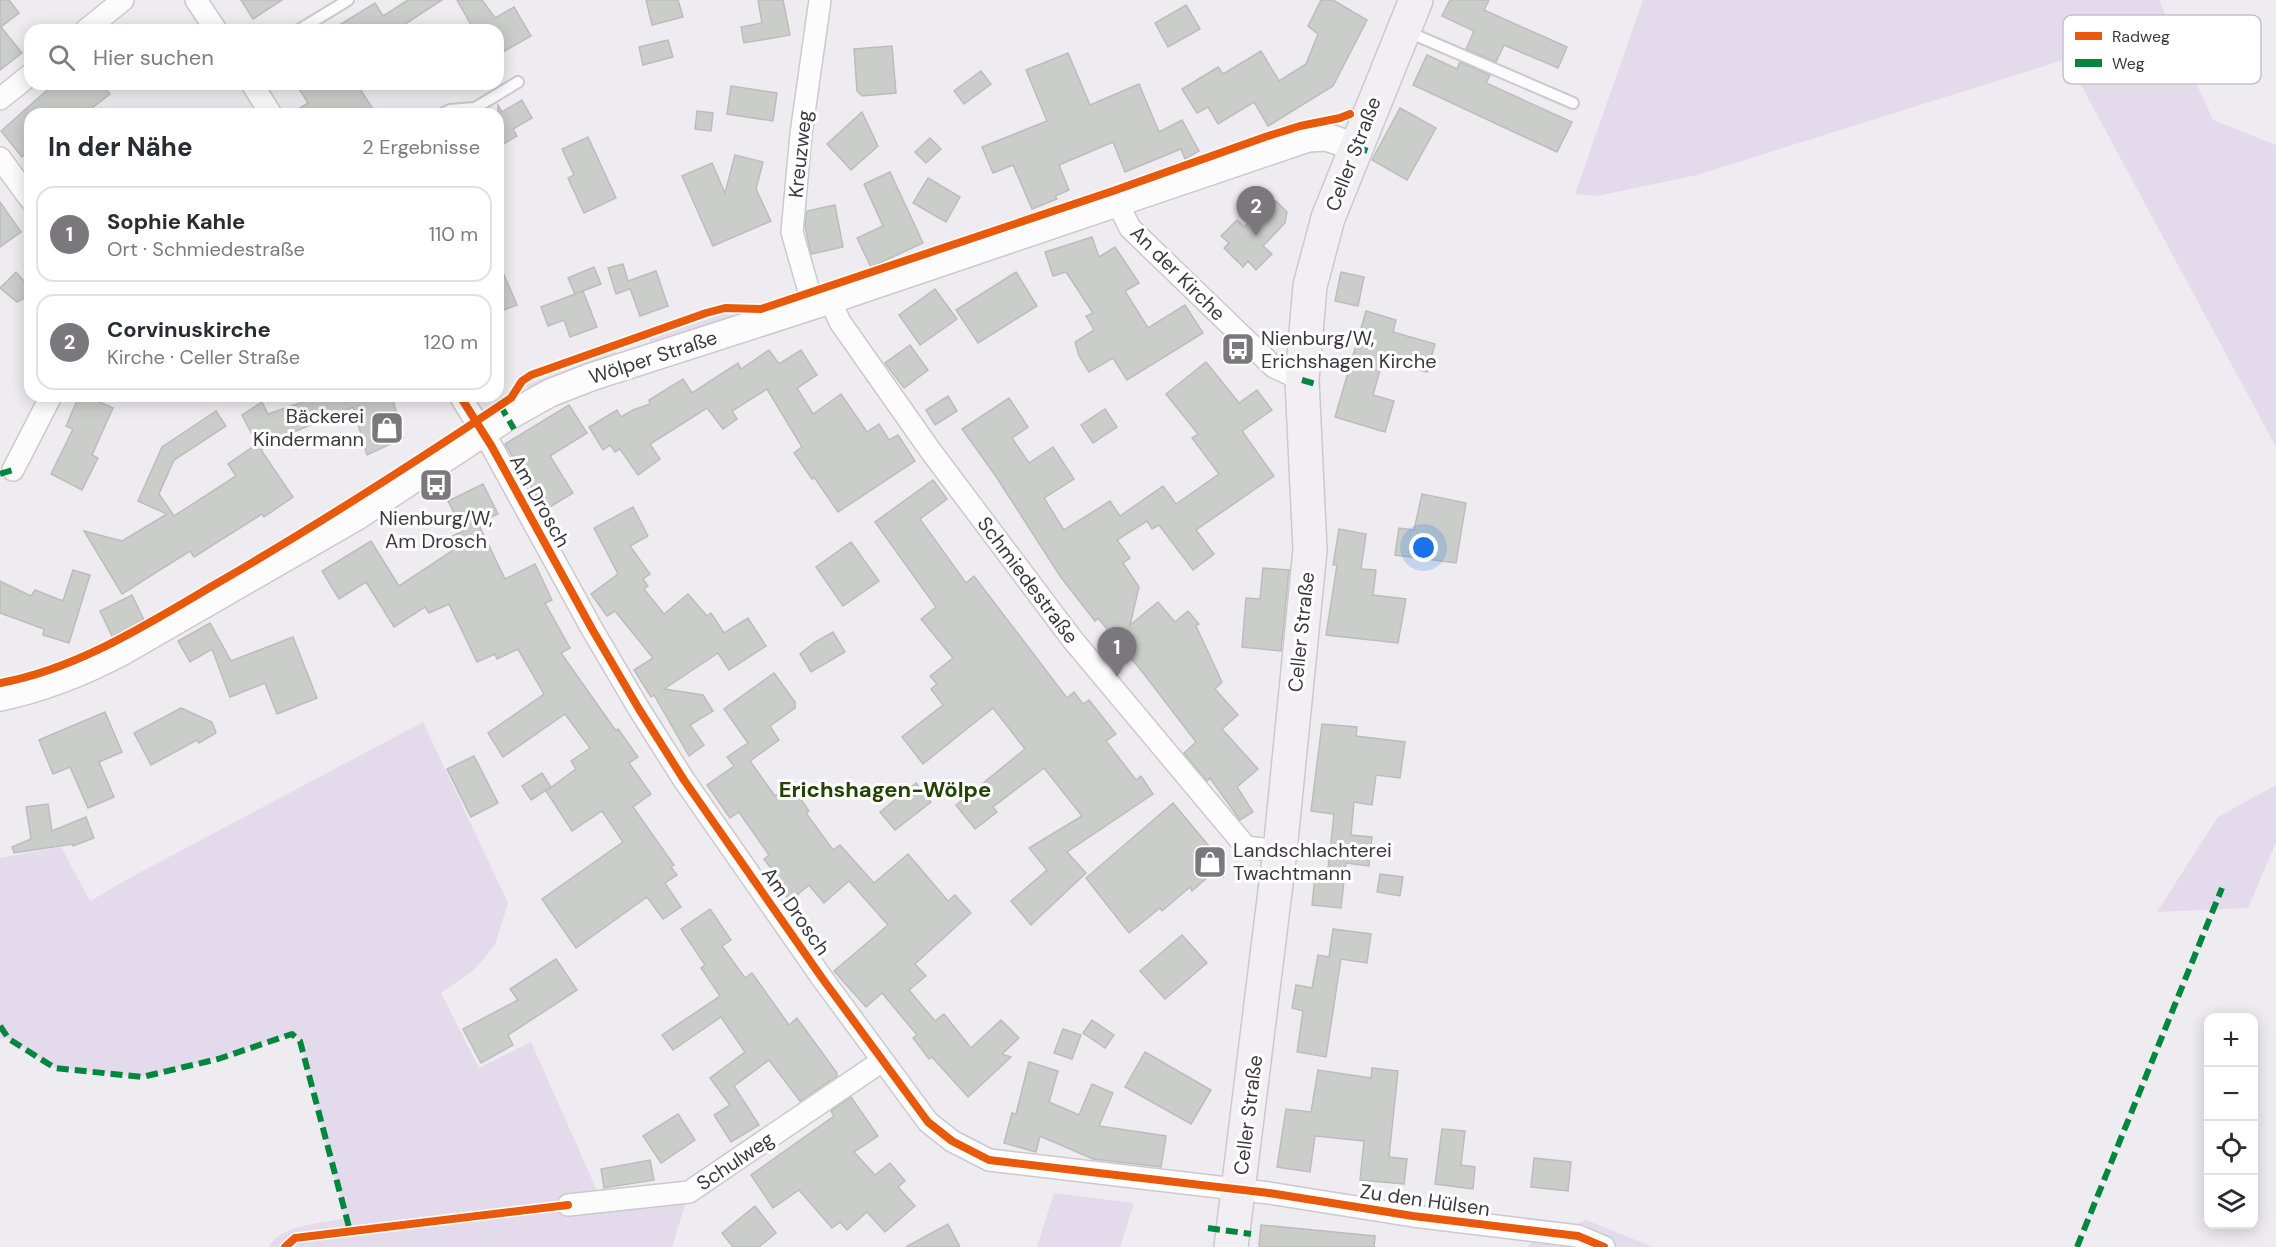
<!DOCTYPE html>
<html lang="de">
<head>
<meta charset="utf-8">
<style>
	body { margin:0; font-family:"DM Sans",sans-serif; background:#f7f7f7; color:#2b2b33 }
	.controls { position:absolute; right:18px; bottom:18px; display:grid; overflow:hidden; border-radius:12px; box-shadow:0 3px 15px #0003 }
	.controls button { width:54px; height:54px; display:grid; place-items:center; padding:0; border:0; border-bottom:2px solid #e1e1e2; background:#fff; color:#2b2b33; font:30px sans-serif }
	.you { position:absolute; left:1424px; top:548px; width:21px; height:21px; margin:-15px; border:4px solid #fff; border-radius:50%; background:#1a73e8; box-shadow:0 0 0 9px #1a73e833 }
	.badge { display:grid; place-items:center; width:39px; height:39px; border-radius:50%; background:#7b787d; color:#fff; font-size:20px; font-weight:700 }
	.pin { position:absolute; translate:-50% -50px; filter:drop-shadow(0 2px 3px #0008) }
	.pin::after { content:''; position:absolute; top:32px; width:21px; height:18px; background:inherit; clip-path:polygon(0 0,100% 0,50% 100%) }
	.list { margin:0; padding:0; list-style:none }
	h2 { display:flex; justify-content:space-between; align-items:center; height:78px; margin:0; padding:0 24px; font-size:26px }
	h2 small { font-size:20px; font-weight:400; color:#7c7c81 }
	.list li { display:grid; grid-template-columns:39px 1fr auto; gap:18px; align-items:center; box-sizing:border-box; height:96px; margin:0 12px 12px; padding:0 12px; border:2px solid #e1e1e2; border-radius:18px }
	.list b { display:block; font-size:22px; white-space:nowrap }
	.list p { margin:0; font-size:20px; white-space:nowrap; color:#7c7c81 }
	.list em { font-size:20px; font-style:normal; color:#7c7c81 }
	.icon { flex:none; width:33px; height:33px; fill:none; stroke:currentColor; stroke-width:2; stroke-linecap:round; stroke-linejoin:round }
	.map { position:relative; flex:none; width:2276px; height:1247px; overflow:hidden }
	.search { position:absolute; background:#fff; box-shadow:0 3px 15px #0003; left:24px; top:24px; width:480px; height:66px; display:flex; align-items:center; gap:15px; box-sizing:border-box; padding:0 21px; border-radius:18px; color:#7c7c81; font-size:22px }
	.panel { position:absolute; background:#fff; box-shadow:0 3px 15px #0003; left:24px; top:108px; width:480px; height:294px; border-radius:18px }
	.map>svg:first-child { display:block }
	.green { fill:#e3daeb }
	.building { fill:#cbcdca; stroke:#bcbcbc; stroke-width:1.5 }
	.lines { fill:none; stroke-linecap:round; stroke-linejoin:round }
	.service-casing { stroke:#cbc9cd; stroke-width:14 }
	.minor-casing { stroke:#cbc9cd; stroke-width:24 }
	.tertiary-casing { stroke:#cbc9cd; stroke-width:30 }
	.primary-casing { stroke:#cbc9cc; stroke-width:36 }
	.service { stroke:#fdfcfd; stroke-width:10 }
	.minor { stroke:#fdfcfd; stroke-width:21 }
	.tertiary { stroke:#fdfcfd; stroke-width:27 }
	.primary { stroke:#f2eef4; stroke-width:33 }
	.quiet { stroke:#00873e; stroke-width:6; stroke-dasharray:12 6; stroke-linecap:butt }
	.cycleway-casing { stroke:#fff; stroke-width:11 }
	.cycleway { stroke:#e8590c; stroke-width:8 }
	.labels { text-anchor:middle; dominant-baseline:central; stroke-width:6; stroke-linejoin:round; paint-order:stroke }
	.street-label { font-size:20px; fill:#3c3a3f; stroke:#fff }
	.poi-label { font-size:20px; fill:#3c3a3f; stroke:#fff; text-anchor:start }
	.quarter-label { font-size:22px; font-weight:bold; fill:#240; stroke:#fff }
	.key { fill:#fff; stroke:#c4c4c5; stroke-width:1.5 }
	.key-label { font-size:16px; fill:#3c3a3f }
</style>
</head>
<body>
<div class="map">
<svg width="2276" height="1247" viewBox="0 0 2276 1247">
	<rect width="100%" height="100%" fill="#efecf1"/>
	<g class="green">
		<path d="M1643,0H2159L2213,120L2276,145V447L2067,59L1697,175L1597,196L1575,194Z"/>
		<path d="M724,314L750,317L652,349L649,339Z"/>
		<path d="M616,351L618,360L518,402L528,384Z"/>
		<path d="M423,722L508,903L495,945L474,970L441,993L479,1068L531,1042L596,1188L597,1202L689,1192L672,1247H269C280,1224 323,1224 345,1218L300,1041L292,1034L209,1061L142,1077L55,1068L9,1039L0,1038V858L61,847L90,901L135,875Z"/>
		<path d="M2276,785V842L2248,908L2157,912L2218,817Z"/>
		<path d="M1054,1193L1134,1203L1120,1247H1037Z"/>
		<path d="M1586,1220L1653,1247H1528L1529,1244Z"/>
	</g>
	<g class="building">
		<path d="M0,0H9L19,13L1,27L22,53L0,70Z"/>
		<path d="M241,0H282L253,19Z"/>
		<path d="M408,0H442L405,24L409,30H331L375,3L383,16Z"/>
		<path d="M457,0H482L495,18L514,7L531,36L503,52L498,44V30H474Z"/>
		<path d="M646,0H678L683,17L652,25Z"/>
		<path d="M758,0H783L790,35L744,43L741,27L762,23Z"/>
		<path d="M1321,0H1333L1367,20L1333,86L1268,126L1254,102L1218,124L1208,107L1197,113L1182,89L1218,67L1223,74L1261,51L1279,81L1306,64L1318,34L1308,26Z"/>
		<path d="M1450,0H1489L1484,10L1567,47L1558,68L1504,45L1496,62L1466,49L1474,31L1442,16Z"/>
		<path d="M1186,5L1200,29L1168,47L1155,23Z"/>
		<path d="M668,40L673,57L643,65L639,47Z"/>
		<path d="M892,46L896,93L862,96L857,91L854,49Z"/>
		<path d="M1068,53L1090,105L1139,84L1159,132L1182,120L1199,151L1185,159L1181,149L1125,172L1113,142L1059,165L1069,190L1055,196L1057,199L1032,209L1013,165L993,173L982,147L1047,121L1026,70Z"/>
		<path d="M1427,55L1457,69L1460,62L1490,75L1486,83L1572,122L1557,152L1413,85Z"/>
		<path d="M981,71L991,84L964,104L954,91Z"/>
		<path d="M54,84H102L110,94L84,114H30V150L22,157L1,131Z"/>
		<path d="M296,84H357L376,114H290L308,103Z"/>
		<path d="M731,86L777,93L773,121L727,114Z"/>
		<path d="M522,100L532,118L513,129L517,136L498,147V105L502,112Z"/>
		<path d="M1400,108L1436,128L1407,180L1372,160Z"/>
		<path d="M697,111L713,113L711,131L695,129Z"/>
		<path d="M862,112L878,146L851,170L827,144Z"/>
		<path d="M588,137L616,198L584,213L568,178L574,175L562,149Z"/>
		<path d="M930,138L941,149L926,163L915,152Z"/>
		<path d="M735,155L763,162L756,189L771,221L713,246L682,176L712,163L725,193Z"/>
		<path d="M890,172L923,243L871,267L857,238L883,226L864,184Z"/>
		<path d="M928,178L960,197L946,222L913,203Z"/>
		<path d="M1276,201L1287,212L1285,223L1263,246L1272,254L1256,270L1248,261L1243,267L1224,248L1229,243L1221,236L1237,220L1244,227L1266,205Z"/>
		<path d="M0,202L21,232L0,247Z"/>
		<path d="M835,205L843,247L811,254L805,226L807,211Z"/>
		<path d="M1092,237L1099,257L1115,247L1139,283L1125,291L1148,328L1185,305L1203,333L1127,380L1113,358L1089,372L1079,356L1075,342L1094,330L1086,316L1093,313L1066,272L1053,276L1045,252Z"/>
		<path d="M498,261L517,305L498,312Z"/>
		<path d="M623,264L628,281L656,271L668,306L640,316L630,288V289L616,294L608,268Z"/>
		<path d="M594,267L601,284L575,294L568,278Z"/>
		<path d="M16,272L30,288V295L17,302L0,288Z"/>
		<path d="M1016,272L1037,306L978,343L956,310Z"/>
		<path d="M1341,272L1364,277L1358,306L1335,301Z"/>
		<path d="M935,289L957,319L920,345L899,315Z"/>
		<path d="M583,291L597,327L570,337L564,320L548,326L541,307Z"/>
		<path d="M1366,311L1396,320L1393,332L1435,344L1427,372L1383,360L1373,395L1394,401L1385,432L1335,417Z"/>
		<path d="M910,345L928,370L904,388L885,363Z"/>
		<path d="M769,350L779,364L801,350L817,375L797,388L813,414L841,394L867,432L879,424L889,440L898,435L915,461L838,512L814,477L812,479L794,453L802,447L767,389L732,411L737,419L723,429L707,408L650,444L660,459L638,475L620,449L615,452L610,445L603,450L589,427L617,410L621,417L633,410L650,404L649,400L683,379L692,393L738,363L741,369Z"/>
		<path d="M1206,362L1239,403L1257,390L1272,410L1242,431L1274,476L1196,530L1214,554L1193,570L1159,525L1152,529L1147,521L1117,540L1130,558L1123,563L1139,587L1130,625L1158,602L1175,622L1188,611L1199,624L1196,626L1222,682L1215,689L1238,715L1222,729L1258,769L1237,787L1253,812L1240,820L1210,778L1207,781L1184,753L1196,742L1144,674L1098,618L1095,621L1060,576L995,475L962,429L1009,398L1028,427L1012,438L1029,463L1053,447L1074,479L1044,498L1064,530L1110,501L1120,516L1163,486L1176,504L1219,474L1192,438L1198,434L1166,394Z"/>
		<path d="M79,396H86L113,408L92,455L98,458L82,490L51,474L73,429L66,426Z"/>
		<path d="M320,396H392L403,438L367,455L353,407L282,437L261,450L293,497L264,517L262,514L194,557L190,551L122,594L84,531L122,541L167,514L138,501L162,447L216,411L226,426L174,460L159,494L174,516L236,476L228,464L257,444L242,415L262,402L268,414Z"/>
		<path d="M948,396L957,411L935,425L926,410Z"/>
		<path d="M569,405L587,433L550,456L573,493L545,510L505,444Z"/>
		<path d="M1105,409L1117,427L1093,443L1081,425Z"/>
		<path d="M933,480L947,499L920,519L966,583L974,576L1067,698L1074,692L1083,704L1089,700L1116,734L1106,741L1136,780L1141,776L1153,794L1067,852L1086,873L1031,925L1011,901L1047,870L1029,848L1082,816L1044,768L993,807L997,812L975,829L956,805L1025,749L993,708L923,764L902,737L943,705L931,689L937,684L930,676L953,658L921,619L936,607L875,522Z"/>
		<path d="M483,484L498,514L478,523L505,579L535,564L552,600L545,603L570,648L561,653L616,731L618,729L638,757L629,763L651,794L633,807L674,865L671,867L677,875L665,883L681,907L663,919L647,897L576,948L542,899L623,842L602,811L572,831L546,791L576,769L571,761L590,748L565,714L503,757L488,733L544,694L518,649L497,659L495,654L477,662L449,604L429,613L425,607L394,627L366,582L339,599L322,571L371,541L399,586L452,551L446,539L463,531L448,501Z"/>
		<path d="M1422,494L1466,503L1456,563L1395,555L1399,528L1414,530Z"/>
		<path d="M633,507L648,536L630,546L650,574L643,579L648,586L644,589L664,614L688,594L707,616L711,613L724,633L748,618L766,646L729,670L718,653L664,689L703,695L713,711L690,725L704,745L689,756L654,695L651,697L634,670L653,658L615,611L607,616L591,594L618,574L594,528Z"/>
		<path d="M1339,529L1366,534L1361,569L1376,570L1373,595L1406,599L1398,643L1326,635L1337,565H1333Z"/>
		<path d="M851,542L879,581L843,606L816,567Z"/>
		<path d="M1263,568L1289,570L1281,651L1242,647L1246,598L1260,599Z"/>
		<path d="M73,570L90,575L69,643L43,635L44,629L0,613V581L31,596L35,590L63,601Z"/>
		<path d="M132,595L144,620L113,638L100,611Z"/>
		<path d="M210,623L231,661L293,637L317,698L277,714L265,683L230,697L212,649L190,662L178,641Z"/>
		<path d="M833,632L845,652L811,672L800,654L815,642Z"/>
		<path d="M774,673L795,702V708L770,726L779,740L750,761L775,796L791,785L809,811L806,813L833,850L840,845L874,883L908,854L948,901L955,895L971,913L915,964L926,976L909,990L935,1021L944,1014L971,1048L1001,1020L1019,1038L1002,1054L1011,1057L968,1097L932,1057L929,1059L913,1038L917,1035L882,993L866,1007L834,971L888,925L849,881L824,903L809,885L790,901L781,890L785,886L764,859L769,855L739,812L730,818L707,785L734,766L727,757L748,743L724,709Z"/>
		<path d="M181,708L212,722L216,733L199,743L197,740L151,765L134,733Z"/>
		<path d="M105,712L122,752L99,762L114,797L88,808L70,767L53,774L39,740Z"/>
		<path d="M1322,724L1357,727L1356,736L1405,742L1400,778L1376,775L1372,805L1354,802L1351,835L1372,837L1369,866L1346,863L1341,908L1312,905L1315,876L1327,878L1334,814L1311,811Z"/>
		<path d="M474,756L498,803L471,817L447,769Z"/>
		<path d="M542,773L551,787L531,800L522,786Z"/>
		<path d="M916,783L931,802L895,830L880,812Z"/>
		<path d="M1173,803L1224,864L1223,877L1210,875L1192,891L1190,887L1162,911L1160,908L1129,933L1086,878Z"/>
		<path d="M48,804L52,831L86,817L94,838L73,846V844L14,853L12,847L31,839L26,807Z"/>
		<path d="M1380,874L1403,877L1400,896L1377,892Z"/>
		<path d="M710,909L731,940L722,946L745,978L752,973L789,1025L797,1018L837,1073V1076L800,1101L769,1060L734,1086L759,1125L731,1142L714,1115L730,1105L710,1078L745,1052L721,1017L673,1050L662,1035L720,996L701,968L705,965L681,929Z"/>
		<path d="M1333,929L1371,934L1367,963L1341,959L1326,1057L1297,1052L1303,1011L1292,1008L1296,985L1312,988L1318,955L1329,957Z"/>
		<path d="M1182,935L1207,963L1165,999L1140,971Z"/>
		<path d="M556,959L577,990L508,1035L513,1045L481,1063L463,1029L518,1000L510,989Z"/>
		<path d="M1092,1020L1114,1035L1105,1048L1083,1033Z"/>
		<path d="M1063,1029L1081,1035L1072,1059L1054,1053Z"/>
		<path d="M1145,1052L1211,1090L1191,1124L1125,1087Z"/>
		<path d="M1029,1062L1058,1071L1049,1102L1079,1115L1092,1084L1113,1093L1099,1126L1166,1136L1161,1167L1093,1159L1040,1136L1036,1152L1004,1143L1012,1113L1016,1114Z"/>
		<path d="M1372,1068L1398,1071L1389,1157L1407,1159L1404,1184L1360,1180L1364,1141L1315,1136L1310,1172L1277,1167L1286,1109L1311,1112L1318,1070L1371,1078Z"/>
		<path d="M851,1097L878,1136L854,1152L875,1175L890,1163L905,1181L898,1187L915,1206L885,1232L867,1212L847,1230L840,1222L832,1228L799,1190L773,1208L751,1175L834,1116L831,1111Z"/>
		<path d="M678,1114L695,1140L661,1163L643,1136Z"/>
		<path d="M1442,1129L1465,1131L1461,1165L1475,1167L1473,1189L1435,1184Z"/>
		<path d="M1534,1158L1571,1162L1568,1191L1531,1187Z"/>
		<path d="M650,1160L654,1180L604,1188L601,1169Z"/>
		<path d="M755,1206L776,1233L759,1247H733L722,1233Z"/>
		<path d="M948,1224L960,1247H906Z"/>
		<path d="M1261,1225L1375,1236L1374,1247H1259Z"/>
	</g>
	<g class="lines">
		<defs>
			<g id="service">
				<path d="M299,30L348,0"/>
				<path d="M1406,31L1573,103"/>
				<path d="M442,114L450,110L475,108L518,82"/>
			</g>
			<g id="minor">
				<path d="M196,0L216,30"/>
				<path d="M86,30L123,0"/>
				<path d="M252,84L271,114"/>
				<path d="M0,99L30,75"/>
				<path d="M0,158L30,199"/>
				<path d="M1118,204L1130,228L1274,367L1302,380"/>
				<path d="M830,300L840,322L930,450L1072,639L1246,847L1280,851"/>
				<path d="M813,305L792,232L801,134L820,0"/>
				<path d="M460,396L492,447L592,629L639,709L684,780L822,978L928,1122L952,1141L989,1160L1269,1193L1413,1216L1578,1236L1604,1247"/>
				<path d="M13,470L51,396"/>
				<path d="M568,1205L689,1192L882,1061"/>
			</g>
			<path id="tertiary" d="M0,697C43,688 83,672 121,652L357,516L507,417L550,393L591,377L830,300L1308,138L1326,137L1356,147"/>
			<path id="primary" d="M1231,1247L1280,851L1310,550L1302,380L1310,286L1328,218L1416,0"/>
		</defs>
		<use href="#service" class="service-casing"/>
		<use href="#minor" class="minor-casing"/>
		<use href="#tertiary" class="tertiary-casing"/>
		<use href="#primary" class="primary-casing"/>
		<use href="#service" class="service"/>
		<use href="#minor" class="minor"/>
		<use href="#tertiary" class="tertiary"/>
		<use href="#primary" class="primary"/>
		<g class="quiet">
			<path d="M1356,147L1368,151"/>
			<path d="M1302,380L1316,384"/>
			<path d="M500,405L514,429"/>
			<path d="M0,474L13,470"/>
			<path d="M1280,851L1294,852"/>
			<path d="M0,1026L9,1039L55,1068L142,1077L218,1059L292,1034L300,1041L350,1231"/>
			<path d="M1208,1228L1251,1234"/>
			<path d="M2077,1247L2222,888"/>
		</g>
		<defs>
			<g id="cycleway">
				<path d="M460,396L492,447L592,629L639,709L684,780L822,978L928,1122L952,1141L989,1160L1269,1193L1413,1216L1578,1236L1604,1247"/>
				<path d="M0,683C77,669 148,624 214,585C316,526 414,463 511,398L522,381L531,375L706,313L725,308L761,309L1113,191L1265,137L1300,126L1340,118L1350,114"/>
				<path d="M285,1247L295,1238L568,1205"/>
			</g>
		</defs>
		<use href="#cycleway" class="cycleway-casing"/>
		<use href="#cycleway" class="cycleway"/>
	</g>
	<defs>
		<symbol id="bus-square" viewBox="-11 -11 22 22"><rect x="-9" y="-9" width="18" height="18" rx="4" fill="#7b787d" stroke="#fff"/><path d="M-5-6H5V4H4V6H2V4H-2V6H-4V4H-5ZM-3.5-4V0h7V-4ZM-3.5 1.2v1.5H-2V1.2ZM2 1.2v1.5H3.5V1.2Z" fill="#fff"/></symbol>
		<symbol id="shop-square" viewBox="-11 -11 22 22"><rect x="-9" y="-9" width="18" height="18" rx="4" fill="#7b787d" stroke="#fff"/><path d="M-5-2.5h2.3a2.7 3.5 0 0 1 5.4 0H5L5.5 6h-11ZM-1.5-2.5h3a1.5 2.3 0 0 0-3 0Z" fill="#fff"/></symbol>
	</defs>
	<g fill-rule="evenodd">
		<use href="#bus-square" x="1219" y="330" width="38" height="38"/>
		<use href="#shop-square" x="368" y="409" width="38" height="38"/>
		<use href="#bus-square" x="417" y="466" width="38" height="38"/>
		<use href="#shop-square" x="1191" y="843" width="38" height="38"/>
	</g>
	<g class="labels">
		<g class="street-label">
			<text transform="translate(800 154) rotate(-84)">Kreuzweg</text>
			<text transform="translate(1353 154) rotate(-69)">Celler Straße</text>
			<text transform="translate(1178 273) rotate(45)">An der Kirche</text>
			<text transform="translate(653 357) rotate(-18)">Wölper Straße</text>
			<text transform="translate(540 501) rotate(61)">Am Drosch</text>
			<text transform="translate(1028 580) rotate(53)">Schmiedestraße</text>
			<text transform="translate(1301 632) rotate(-84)">Celler Straße</text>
			<text transform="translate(796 911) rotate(55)">Am Drosch</text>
			<text transform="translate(1248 1115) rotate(-83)">Celler Straße</text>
			<text transform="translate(735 1161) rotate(-34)">Schulweg</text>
			<text transform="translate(1425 1200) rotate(8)">Zu den Hülsen</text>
		</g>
		<g class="poi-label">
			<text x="1261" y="338">Nienburg/W,<tspan x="1261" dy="23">Erichshagen Kirche</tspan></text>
			<text x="364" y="416" text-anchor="end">Bäckerei<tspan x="364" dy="23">Kindermann</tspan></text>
			<text x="436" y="518" text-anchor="middle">Nienburg/W,<tspan x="436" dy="23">Am Drosch</tspan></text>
			<text x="1233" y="850">Landschlachterei<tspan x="1233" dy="23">Twachtmann</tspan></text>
		</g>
		<g class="quarter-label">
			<text x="885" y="789">Erichshagen-Wölpe</text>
		</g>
	</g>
	<rect x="2063" y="15" width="198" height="69" rx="9" class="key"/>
	<rect x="2075" y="32" width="27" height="8" fill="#e8590c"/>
	<rect x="2075" y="59" width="27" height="8" fill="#00873e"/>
	<g class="key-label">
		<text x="2112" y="42">Radweg</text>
		<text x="2112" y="69">Weg</text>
	</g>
</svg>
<div class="controls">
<button>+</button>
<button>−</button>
<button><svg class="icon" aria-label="locate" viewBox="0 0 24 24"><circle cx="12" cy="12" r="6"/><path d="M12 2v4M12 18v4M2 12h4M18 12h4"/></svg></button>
<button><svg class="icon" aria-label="layers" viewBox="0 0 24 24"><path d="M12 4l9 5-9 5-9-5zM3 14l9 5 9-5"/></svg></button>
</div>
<div class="you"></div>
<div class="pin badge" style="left:1117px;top:677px">1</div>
<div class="pin badge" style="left:1256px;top:236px">2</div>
<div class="search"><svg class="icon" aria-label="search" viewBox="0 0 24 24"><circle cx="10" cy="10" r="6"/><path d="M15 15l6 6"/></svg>Hier suchen</div>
<section class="panel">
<h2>In der Nähe<small>2 Ergebnisse</small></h2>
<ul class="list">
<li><span class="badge">1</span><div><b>Sophie Kahle</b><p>Ort · Schmiedestraße</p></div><em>110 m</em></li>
<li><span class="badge">2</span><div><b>Corvinuskirche</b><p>Kirche · Celler Straße</p></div><em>120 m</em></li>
</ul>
</section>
</div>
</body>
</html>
